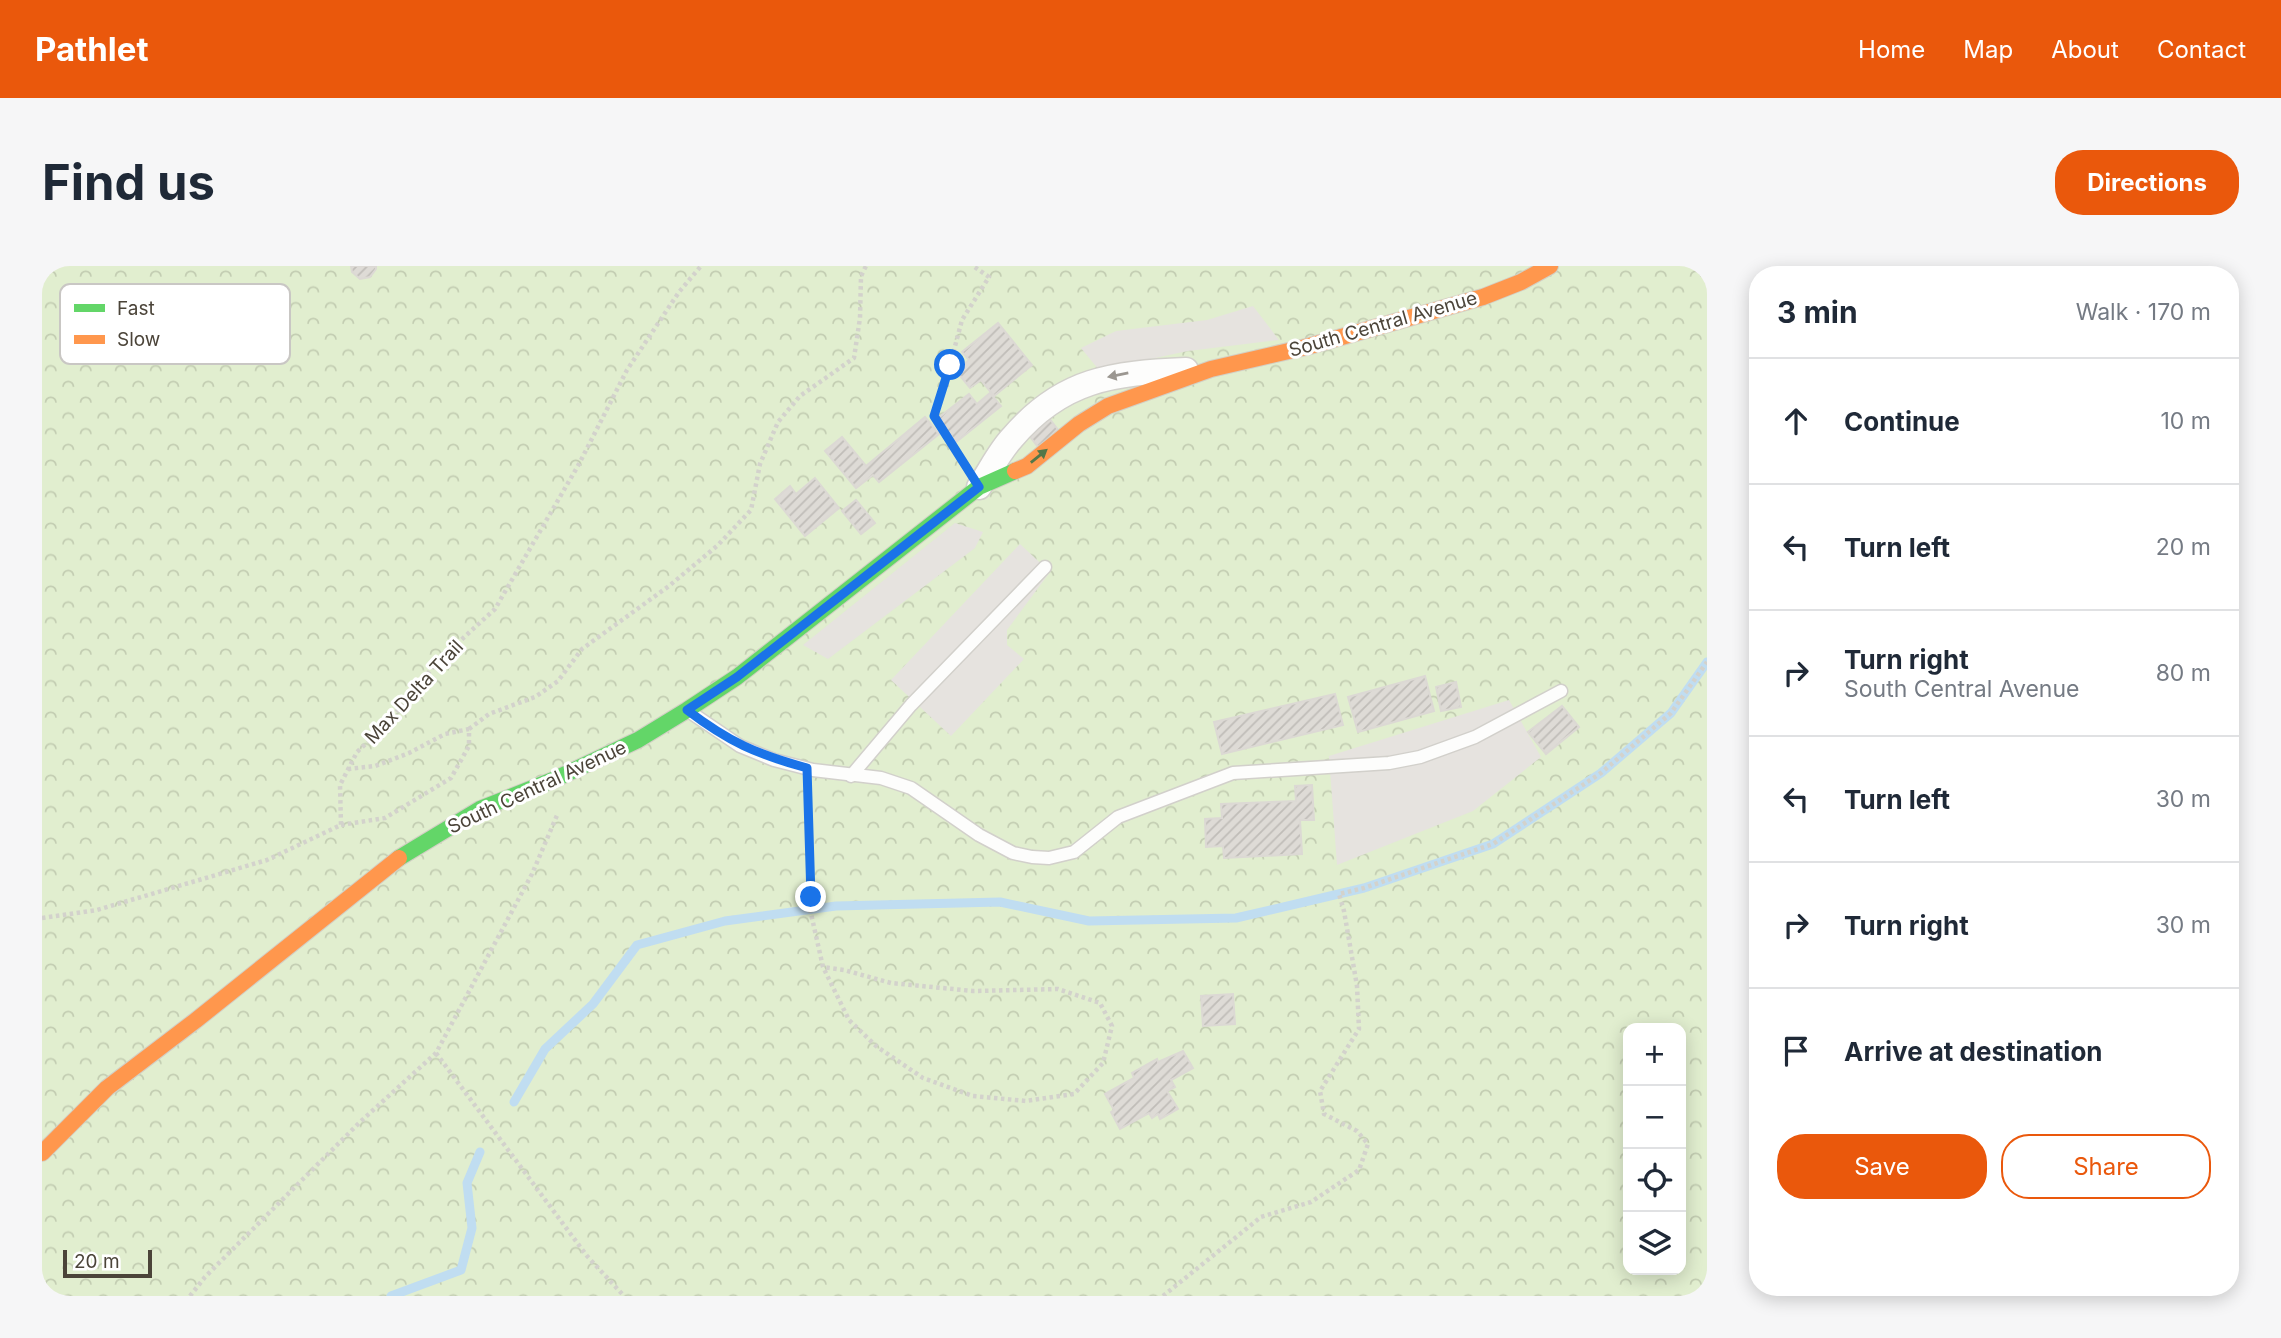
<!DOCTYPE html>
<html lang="en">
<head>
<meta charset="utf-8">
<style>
	body { margin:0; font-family:Inter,sans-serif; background:#f6f6f7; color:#1f2937 }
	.controls { position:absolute; right:21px; bottom:21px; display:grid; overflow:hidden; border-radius:14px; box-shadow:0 4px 18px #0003 }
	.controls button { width:63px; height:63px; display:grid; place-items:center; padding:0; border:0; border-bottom:2px solid #e0e1e3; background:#fff; color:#1f2937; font:35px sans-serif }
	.scale { position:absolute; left:21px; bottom:18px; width:89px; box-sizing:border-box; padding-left:7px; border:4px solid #4b4439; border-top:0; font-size:19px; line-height:24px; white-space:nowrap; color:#4b4439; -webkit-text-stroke:5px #fff; paint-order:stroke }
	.stop { position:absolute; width:21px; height:21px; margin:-16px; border:5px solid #1a73e8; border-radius:50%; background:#fff }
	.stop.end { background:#1a73e8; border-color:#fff; box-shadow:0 2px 7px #0008 }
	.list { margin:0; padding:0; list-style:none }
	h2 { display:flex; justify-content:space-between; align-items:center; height:91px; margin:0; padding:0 28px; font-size:30px }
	h2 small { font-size:23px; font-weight:400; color:#747a83 }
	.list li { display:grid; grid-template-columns:46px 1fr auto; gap:21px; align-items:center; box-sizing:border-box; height:126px; padding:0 28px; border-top:2px solid #e0e1e3 }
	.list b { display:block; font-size:26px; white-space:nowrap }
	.list p { margin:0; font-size:23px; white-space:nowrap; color:#747a83 }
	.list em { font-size:23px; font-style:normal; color:#747a83 }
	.actions { display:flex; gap:14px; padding:21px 28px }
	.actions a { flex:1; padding:16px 0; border:2px solid #ea580c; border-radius:28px; text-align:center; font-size:24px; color:#ea580c }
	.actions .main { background:#ea580c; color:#fff }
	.icon { flex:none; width:38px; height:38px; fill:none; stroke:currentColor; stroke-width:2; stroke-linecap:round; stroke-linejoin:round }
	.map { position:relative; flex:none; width:1665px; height:1030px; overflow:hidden; border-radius:28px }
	header { display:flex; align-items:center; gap:42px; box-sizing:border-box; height:98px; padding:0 35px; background:#ea580c; color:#fff }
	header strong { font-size:33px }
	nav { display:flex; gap:38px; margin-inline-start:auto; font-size:24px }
	.intro { display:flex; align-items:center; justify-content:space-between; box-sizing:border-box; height:168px; padding:0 42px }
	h1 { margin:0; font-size:49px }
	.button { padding:18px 32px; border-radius:28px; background:#ea580c; color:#fff; font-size:24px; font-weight:700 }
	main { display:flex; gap:42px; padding:0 42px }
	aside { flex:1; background:#fff; border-radius:28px; box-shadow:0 4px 18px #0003 }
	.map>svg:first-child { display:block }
	.forest { fill:url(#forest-crowns); fill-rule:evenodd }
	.parking { fill:#e6e3df }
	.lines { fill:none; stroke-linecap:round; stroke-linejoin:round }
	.stream { stroke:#c0ddf1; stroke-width:9 }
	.building { fill:url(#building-hatch); stroke:#dcd9d4; stroke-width:2 }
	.lane-casing { stroke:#d2d0cb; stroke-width:15 }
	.street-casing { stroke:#d2d0cb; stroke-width:27 }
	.fast-casing { stroke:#d3cfc5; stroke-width:18 }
	.slow-casing { stroke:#d3cfc5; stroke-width:18 }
	.path { stroke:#d3d2cc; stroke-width:4.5; stroke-dasharray:3.5 3.5; stroke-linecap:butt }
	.lane { stroke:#fdfdfc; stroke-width:12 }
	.street { stroke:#fdfdfc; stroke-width:24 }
	.fast { stroke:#63d668; stroke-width:16 }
	.slow { stroke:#ff974d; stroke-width:16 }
	.oneway { fill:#9b9791 }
	.oneway2 { fill:#537749 }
	.route { stroke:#1a73e8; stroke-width:9 }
	.labels { text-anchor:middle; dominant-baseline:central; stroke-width:6; stroke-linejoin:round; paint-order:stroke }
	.street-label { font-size:19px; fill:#4b4439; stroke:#fff }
	.key { fill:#fff; stroke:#c9c7c4; stroke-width:2 }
	.key-label { font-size:19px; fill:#4b4439 }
</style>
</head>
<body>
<header>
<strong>Pathlet</strong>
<nav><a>Home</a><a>Map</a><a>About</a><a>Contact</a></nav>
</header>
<div class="intro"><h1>Find us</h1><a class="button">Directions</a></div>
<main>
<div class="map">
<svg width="1665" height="1030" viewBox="0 0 1665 1030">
	<defs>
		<pattern id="forest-crowns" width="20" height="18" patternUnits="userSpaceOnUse" patternTransform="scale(1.75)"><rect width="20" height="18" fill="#e1eecf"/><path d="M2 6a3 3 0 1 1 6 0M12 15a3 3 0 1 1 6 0" fill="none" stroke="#c3cdb2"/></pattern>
		<pattern id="building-hatch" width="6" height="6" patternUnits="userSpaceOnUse" patternTransform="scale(1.75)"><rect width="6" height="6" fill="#dedbd6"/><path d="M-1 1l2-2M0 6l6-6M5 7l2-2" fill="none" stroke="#c0bdb8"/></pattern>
	</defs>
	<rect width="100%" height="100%" fill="#f4f2ee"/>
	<path class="forest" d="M0,0H1665V1030H0ZM1586,762H1639V1004H1586Z"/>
	<g class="parking">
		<path d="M1211,40L1237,74L1146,85L1057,104L1039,82L1074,65L1165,54Z"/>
		<path d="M913,257L941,266L933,282L786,393L761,379Z"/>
		<path d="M978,278L1008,306L965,364V379L982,393L909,470L849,414Z"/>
		<path d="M1467,434L1499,491L1431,545L1295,599L1287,490Z"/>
	</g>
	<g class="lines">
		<g class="stream">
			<path d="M472,836L503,783L551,738L595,679L683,655L794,640L958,636L1047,655L1194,652L1322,622L1451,578L1559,507L1629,447L1665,396"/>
			<path d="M349,1030L419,1004L430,962L425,917L438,886"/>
		</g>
	</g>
	<g class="building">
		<path d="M309,0H334V3L328,11L318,13L310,6Z"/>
		<path d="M956,57L990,99L952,130L939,114L928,122L914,105L927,94L920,86Z"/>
		<path d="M948,127L959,140L914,176L895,153L927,128L935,138Z"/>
		<path d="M883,151L897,168L837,216L831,209L814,222L783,185L800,171L824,200Z"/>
		<path d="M1007,152L1017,165L996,181L986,168Z"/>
		<path d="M773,212L797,242L763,270L733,233L748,220L754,228Z"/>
		<path d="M814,234L833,257L819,268L800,245Z"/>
		<path d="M1383,410L1392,445L1316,466L1306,431Z"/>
		<path d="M1414,416L1419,441L1399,445L1394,421Z"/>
		<path d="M1293,428L1301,459L1180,488L1172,456Z"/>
		<path d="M1520,440L1537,461L1504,488L1486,466Z"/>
		<path d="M1270,519L1272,554H1258L1260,588L1182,592L1181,580L1164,581L1163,553L1180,552L1179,538L1254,535L1253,520Z"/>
		<path d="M1191,728L1193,758L1161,760L1159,730Z"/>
		<path d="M1141,785L1151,802L1129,814L1133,821L1125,825L1136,843L1118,853L1116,848L1110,852L1107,847L1078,863L1069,846L1072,844L1063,828L1092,812L1090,807L1115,793L1116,796Z"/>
	</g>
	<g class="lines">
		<defs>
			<g id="lane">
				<path d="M648,446L698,480L732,494L771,504L839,512L869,522L937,569L971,587L990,591L1007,592L1032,586L1076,551L1191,507L1347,497L1378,491L1433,471L1519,425"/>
				<path d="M809,510L869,439L1003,301"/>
			</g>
			<path id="street" d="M937,221C948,205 957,186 970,172C1020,113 1071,107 1144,104"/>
			<path id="fast" d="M357,592L438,543L511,514L596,474L645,444L695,411L937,221L973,205"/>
			<g id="slow">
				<path d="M973,205L985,200L1037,158L1066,140L1169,103L1264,81L1441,31L1479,16L1508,0"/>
				<path d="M0,887L65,822L153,755L357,592"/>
			</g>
		</defs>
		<use href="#lane" class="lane-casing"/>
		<use href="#street" class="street-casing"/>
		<use href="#fast" class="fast-casing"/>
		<use href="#slow" class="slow-casing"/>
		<g class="path">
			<path d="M919,195L892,150L908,99L920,54L947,11L931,0"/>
			<path d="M427,463L447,448L493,431L516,415L540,383L627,320L676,279L709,244L718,198L736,156L758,130L812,92L818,52L819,10L824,0"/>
			<path d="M766,524L768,643L781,701L807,754L834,780L881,812L931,830L984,835L1032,828L1061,797L1070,760L1058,737L1016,723L931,725L849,717L802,704L781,701"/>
			<path d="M299,559L343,552L409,512L427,480V463L403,468L367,487L333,500L306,503"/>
			<path d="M0,652L55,644L225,594L299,559L298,519L315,486L342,461L396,395L453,343L537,198L585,104L637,26L659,0"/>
			<path d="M394,787L545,990L582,1030"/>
			<path d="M148,1030L163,1011L318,856L394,787L490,608L516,547"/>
			<path d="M1121,1030L1219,951L1269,936L1317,904L1326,878L1315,865L1282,848L1278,825L1317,763L1315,720L1302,645L1297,628L1322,622L1451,578L1559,507L1629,447L1665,396"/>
		</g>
		<use href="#lane" class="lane"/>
		<use href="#street" class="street"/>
		<use href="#fast" class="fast"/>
		<use href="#slow" class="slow"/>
	</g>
	<defs><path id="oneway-solid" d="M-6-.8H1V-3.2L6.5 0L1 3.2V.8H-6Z" transform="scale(1.75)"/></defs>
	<use class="oneway" href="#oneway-solid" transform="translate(1076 109) rotate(169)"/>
	<use class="oneway2" href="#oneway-solid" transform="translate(997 190) rotate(-39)"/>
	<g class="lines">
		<path class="route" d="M769,631L765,502C714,488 687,476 645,444L695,411L937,221L892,150L908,99"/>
	</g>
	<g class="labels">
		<g class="street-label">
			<text transform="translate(1341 58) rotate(-16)">South Central Avenue</text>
			<text transform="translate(372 426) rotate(-47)">Max Delta Trail</text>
			<text transform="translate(495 521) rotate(-25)">South Central Avenue</text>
		</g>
	</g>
	<rect x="18" y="18" width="230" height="80" rx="10" class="key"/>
	<rect x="32" y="38" width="31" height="8" fill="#63d668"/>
	<rect x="32" y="69" width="31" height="9" fill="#ff974d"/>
	<g class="key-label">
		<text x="75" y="49">Fast</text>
		<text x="75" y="80">Slow</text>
	</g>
</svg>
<div class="controls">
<button>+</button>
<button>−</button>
<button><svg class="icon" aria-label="locate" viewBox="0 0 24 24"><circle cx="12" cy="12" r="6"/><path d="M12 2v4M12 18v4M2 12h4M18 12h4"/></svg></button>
<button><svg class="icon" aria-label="layers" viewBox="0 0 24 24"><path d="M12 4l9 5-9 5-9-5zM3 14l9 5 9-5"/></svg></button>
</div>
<div class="scale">20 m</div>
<div class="stop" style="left:908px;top:99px"></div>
<div class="stop end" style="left:769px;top:631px"></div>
</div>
<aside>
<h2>3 min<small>Walk · 170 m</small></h2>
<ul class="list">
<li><svg class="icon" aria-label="ahead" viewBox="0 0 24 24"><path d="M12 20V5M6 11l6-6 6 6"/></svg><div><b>Continue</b></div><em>10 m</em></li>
<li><svg class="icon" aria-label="left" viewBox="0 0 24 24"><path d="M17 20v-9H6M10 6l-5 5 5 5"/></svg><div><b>Turn left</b></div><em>20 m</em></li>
<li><svg class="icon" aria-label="right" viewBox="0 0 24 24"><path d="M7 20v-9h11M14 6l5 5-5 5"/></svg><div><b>Turn right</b><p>South Central Avenue</p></div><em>80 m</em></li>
<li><svg class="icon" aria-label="left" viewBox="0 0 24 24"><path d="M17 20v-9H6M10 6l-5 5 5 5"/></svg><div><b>Turn left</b></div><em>30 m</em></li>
<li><svg class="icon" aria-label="right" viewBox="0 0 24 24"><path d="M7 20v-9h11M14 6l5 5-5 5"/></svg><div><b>Turn right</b></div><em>30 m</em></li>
<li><svg class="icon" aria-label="arrive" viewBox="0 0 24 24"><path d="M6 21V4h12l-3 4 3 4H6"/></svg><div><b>Arrive at destination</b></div></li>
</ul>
<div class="actions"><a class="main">Save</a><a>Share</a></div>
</aside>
</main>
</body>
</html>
